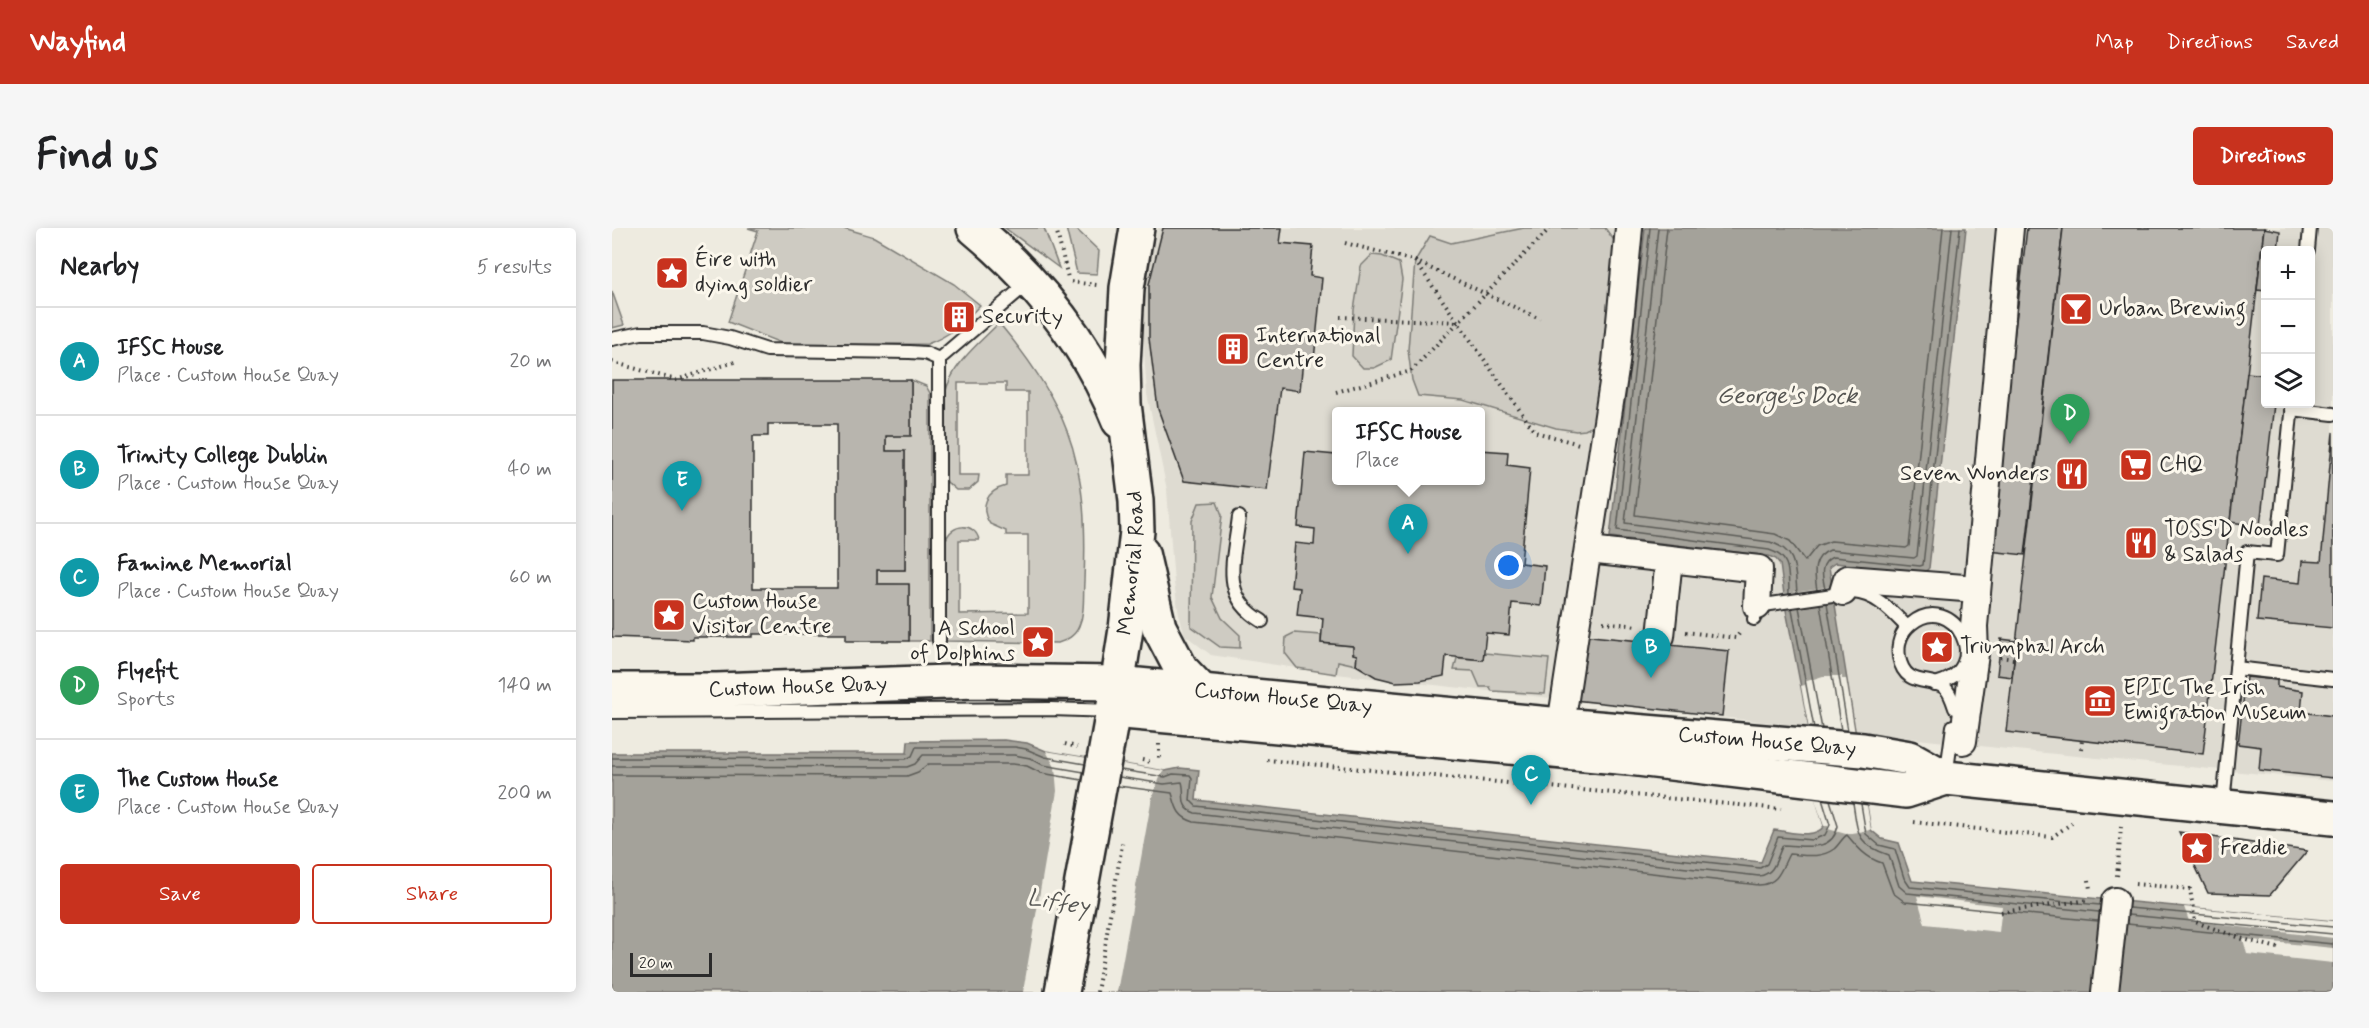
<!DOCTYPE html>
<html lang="en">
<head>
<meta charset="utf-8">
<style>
	body { margin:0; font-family:Mynerve,sans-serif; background:#f6f6f6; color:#202124 }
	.controls { position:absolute; right:18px; top:18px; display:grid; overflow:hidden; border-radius:6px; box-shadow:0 3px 15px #0003 }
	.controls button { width:54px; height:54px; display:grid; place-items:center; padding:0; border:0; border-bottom:2px solid #e0e0e0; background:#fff; color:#202124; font:30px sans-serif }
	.scale { position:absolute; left:18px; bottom:15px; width:82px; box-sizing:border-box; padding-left:6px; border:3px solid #2b2b2b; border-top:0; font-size:16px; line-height:21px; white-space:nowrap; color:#2b2b2b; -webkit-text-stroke:4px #fbf7ec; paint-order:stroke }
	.you { position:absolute; left:897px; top:338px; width:21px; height:21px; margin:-15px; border:4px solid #fff; border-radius:50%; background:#1a73e8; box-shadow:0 0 0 9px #1a73e833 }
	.badge { display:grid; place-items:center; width:39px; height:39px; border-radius:50%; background:#c8321e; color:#fff; font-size:20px; font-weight:700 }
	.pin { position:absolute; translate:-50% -50px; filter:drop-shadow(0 2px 3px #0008) }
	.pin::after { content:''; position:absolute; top:32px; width:21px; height:18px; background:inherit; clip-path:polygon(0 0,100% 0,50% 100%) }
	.popup { position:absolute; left:720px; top:179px; width:153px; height:78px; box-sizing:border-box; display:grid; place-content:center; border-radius:6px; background:#fff; filter:drop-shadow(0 2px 4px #0005); font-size:20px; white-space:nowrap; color:#757577 }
	.popup b { font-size:22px; color:#202124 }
	.popup::after { content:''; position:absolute; left:50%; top:100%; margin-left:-12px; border:12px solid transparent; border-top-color:#fff }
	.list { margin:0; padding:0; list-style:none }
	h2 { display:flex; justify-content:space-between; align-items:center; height:78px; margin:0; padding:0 24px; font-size:26px }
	h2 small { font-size:20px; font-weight:400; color:#757577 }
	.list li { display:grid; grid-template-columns:39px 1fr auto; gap:18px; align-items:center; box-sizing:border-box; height:108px; padding:0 24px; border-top:2px solid #e0e0e0 }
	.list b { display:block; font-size:22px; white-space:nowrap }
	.list p { margin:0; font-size:20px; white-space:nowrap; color:#757577 }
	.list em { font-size:20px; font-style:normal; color:#757577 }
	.actions { display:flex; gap:12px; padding:18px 24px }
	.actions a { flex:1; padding:14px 0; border:2px solid #c8321e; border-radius:6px; text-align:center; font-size:21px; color:#c8321e }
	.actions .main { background:#c8321e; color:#fff }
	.icon { flex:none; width:33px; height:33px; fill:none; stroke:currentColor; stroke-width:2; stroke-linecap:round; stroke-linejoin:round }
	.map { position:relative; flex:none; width:1721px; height:764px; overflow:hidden; border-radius:6px }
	header { display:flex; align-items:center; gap:36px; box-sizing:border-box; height:84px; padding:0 30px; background:#c8321e; color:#fff }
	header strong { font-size:28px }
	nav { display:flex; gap:33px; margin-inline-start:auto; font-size:21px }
	.intro { display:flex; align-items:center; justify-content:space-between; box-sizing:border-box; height:144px; padding:0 36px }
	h1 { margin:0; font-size:42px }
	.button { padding:15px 27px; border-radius:6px; background:#c8321e; color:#fff; font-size:21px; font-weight:700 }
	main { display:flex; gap:36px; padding:0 36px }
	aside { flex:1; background:#fff; border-radius:6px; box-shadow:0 3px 15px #0003 }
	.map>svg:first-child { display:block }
	.built { fill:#dedbd1; fill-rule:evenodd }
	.green { fill:#cecbc2; stroke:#7c7b76; stroke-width:1.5 }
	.water { fill:#a4a29a; stroke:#74726e; stroke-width:1.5 }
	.pier { fill:#eeebe0 }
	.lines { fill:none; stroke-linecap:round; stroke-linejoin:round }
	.shore { stroke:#5b5b57; stroke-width:1.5 }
	.building { fill:#b8b5ae; stroke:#2b2b2b; stroke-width:1.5; fill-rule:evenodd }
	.lane-casing { stroke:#2b2b2b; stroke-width:16 }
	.street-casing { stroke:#2b2b2b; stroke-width:30 }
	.secondary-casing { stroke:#2b2b2b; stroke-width:38 }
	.path { stroke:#2b2b2b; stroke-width:4; stroke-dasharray:1.5 4.5; stroke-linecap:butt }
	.lane { stroke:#fbf7ec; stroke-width:12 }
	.street { stroke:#fbf7ec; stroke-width:26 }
	.secondary { stroke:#fbf7ec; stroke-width:33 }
	.labels { text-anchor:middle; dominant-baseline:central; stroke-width:6; stroke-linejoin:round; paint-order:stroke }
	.poi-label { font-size:22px; fill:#2b2b2b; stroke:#fbf7ec; text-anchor:start }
	.street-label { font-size:22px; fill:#2b2b2b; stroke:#fbf7ec }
	.water-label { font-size:24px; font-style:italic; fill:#555552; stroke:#fbf7ec }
</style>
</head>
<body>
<header>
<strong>Wayfind</strong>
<nav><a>Map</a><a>Directions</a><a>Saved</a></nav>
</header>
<div class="intro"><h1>Find us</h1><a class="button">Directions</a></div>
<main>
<aside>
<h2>Nearby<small>5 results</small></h2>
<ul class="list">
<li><span class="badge" style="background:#0f9aa8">A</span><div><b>IFSC House</b><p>Place · Custom House Quay</p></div><em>20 m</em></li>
<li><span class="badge" style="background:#0f9aa8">B</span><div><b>Trinity College Dublin</b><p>Place · Custom House Quay</p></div><em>40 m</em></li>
<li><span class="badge" style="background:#0f9aa8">C</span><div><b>Famine Memorial</b><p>Place · Custom House Quay</p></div><em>60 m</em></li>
<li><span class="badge" style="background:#2e9e5b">D</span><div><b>Flyefit</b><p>Sports</p></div><em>140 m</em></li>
<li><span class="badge" style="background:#0f9aa8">E</span><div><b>The Custom House</b><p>Place · Custom House Quay</p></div><em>200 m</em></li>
</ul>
<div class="actions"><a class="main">Save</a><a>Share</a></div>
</aside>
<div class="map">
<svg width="1721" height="764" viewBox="0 0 1721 764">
	<rect width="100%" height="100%" fill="#eeebe0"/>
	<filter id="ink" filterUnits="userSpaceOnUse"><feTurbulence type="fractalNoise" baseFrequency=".0167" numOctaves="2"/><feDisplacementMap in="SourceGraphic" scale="12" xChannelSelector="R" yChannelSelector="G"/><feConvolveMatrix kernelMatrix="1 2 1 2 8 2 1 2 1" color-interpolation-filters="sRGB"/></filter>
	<g filter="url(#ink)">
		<path class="built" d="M546,0H1721V553L1404,522L724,446L599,427L573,407L567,387L562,355L555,262L535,166L528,66ZM1654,22H1698V176H1654ZM724,184H868V252H724Z"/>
		<g class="green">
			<path d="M136,0H232L262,9L342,56L368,77C351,95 338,108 315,116L182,117L169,115L116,94L146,3Z"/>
			<path d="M393,0H432L447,40Z"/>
			<path d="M454,0H463L487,23L485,46L465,45Z"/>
			<path d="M912,0H993L1004,15L986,195L973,202L964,203L944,200L851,172L806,168L800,152L796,122L803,33L818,8L839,15Z"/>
			<path d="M760,27L770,28L787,35L790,52L779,132L762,140H751L740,128L742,82L749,38Z"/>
			<path d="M0,63L12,97L0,100Z"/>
			<path d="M387,95C414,127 440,163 455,203C473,250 474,303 472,353C471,368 473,384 467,398C463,408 455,412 446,415L334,413V312C339,295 363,294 367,312H347V386L416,385V307H394V303L378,296C367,279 374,263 394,258V247H416V164H394V155H346V247H367L366,254L357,262H344L335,254L333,248V166C340,136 366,116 387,95Z"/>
			<path d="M299,152L314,158L318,165V413H297V357L265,356V342H293V224L274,223V208L299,207Z"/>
			<path d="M605,274L610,287L600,369L610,390L628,407V420L608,419L579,398L580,293L587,275Z"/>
			<path d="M682,405L709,407V415L741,418V426L745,427L744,437L726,433L724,446L685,440L673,425L674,409Z"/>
			<path d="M872,425L937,431L933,466L880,463L878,459H868L861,443L842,442L845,430L871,432Z"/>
		</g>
		<path class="water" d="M1033,0H1354L1317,340L1312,345L1223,335L1217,339L1259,602L1270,611L1287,615L1300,653L1721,693V764H0V525H295L296,513L392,512L415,515L434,523L553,543L568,540L587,542L584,572L1149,634L1162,602C1177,603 1202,612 1212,598L1204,572L1197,501L1174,382L1168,336L1164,331L1157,328L998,309Z"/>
		<g class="pier">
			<path d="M1221,358L1224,373L1171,382L1168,366Z"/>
			<path d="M1211,448H1230V451H1234L1243,506L1246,507L1252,540L1197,534L1194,502L1197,501L1189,458L1193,457L1192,454Z"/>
			<path d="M434,523L553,543L549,547L540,569L505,764H411L445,563L443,539Z"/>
			<path d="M1252,543L1258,577H1255L1259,602L1234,606L1216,601V598H1212L1203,572H1201L1198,547Z"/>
			<path d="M1305,668L1390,678L1387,704L1313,696Z"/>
			<path d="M1572,679L1721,693V710L1577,693Z"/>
			<path d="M1631,711L1721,720V735L1635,726Z"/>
		</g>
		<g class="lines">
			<g class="shore">
				<path d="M1038,0L1005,302L1157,322C1180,329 1176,346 1177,366"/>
				<path d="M1046,0L1013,295L1158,314C1185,322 1183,341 1185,365"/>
				<path d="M1055,0L1023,287L1163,306L1178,313L1193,333L1205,318L1219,313L1294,320L1297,318L1331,0"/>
				<path d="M1213,361C1210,348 1207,334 1221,329L1308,338L1311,337L1348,0"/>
				<path d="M1205,362C1202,345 1200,329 1218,322L1302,330L1305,328L1340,0"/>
				<path d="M1215,375L1236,503"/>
				<path d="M1208,376L1229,502"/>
				<path d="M1187,379L1210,501"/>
				<path d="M1180,381L1202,500"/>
				<path d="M0,530L294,531L300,528L304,519H403L414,521L433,529L473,536"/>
				<path d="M0,538L295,539L303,536L311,527H402L418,530L431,537L472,544"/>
				<path d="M509,542L553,549L561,546L578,547L580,550L578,572L584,578L1148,640L1155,636L1166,609L1200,612L1213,607L1218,597L1210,571"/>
				<path d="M0,547L295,548L306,544L316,536H401L415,538L429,545L470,552"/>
				<path d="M507,549L552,556L570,554C574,566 566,579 583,585L1147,648C1164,646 1164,629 1171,617C1191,617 1220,626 1226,598L1218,572"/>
				<path d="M506,558L560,565C564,579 565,589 582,594L1147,657C1167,656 1169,641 1177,626C1192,627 1208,631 1222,621C1227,617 1230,610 1235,607C1245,619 1254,630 1270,635L1281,665L1293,674L1486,693"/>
				<path d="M1241,575C1246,606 1244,616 1277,627L1287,658L1295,665L1487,684"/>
				<path d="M1249,576L1254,606L1267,617L1283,621L1292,650L1298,659L1488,677"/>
				<path d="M1517,680L1721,699"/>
				<path d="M1516,687L1721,706"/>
				<path d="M1515,696L1721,716"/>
			</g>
		</g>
		<g class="building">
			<path d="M551,0H670L668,15L701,18L698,48L710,50L702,132L691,131L688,163L668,160L655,262L572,253L546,181L537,110V56Z"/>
			<path d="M1415,0H1451L1413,327L1377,323Z"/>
			<path d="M1451,0H1652L1591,526L1394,504Z"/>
			<path d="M1652,0L1668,3L1666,22H1654V63L1645,62Z"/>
			<path d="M346,81L355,88L349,96L339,90Z"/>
			<path d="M1635,145L1654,147V176H1662L1648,298L1618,294Z"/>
			<path d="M0,152H299V208H274V223H293V342H265V356H297V413H234V406H141V409H81V412L0,409ZM156,196H225V360H141V208H156Z"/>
			<path d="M1721,204V400L1645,393L1649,351L1688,355L1690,333L1709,334Z"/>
			<path d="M868,222L896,224L895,237L918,240L909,335L933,338L929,378L900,375L897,407L874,405L871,432L834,428L832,448L808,453L784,454L764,449L744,437L745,427L741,426V418L709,415L711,390L685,387L688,360L679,359L683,315L702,317L703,301L686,299L693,224L724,227V252H868Z"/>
			<path d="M969,407L1029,413L1028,425L1047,427L1048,416L1117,423L1110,488L962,472Z"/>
			<path d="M1389,411L1404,413L1400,449L1385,447Z"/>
			<path d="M1634,449L1665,452V459L1691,463L1689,484L1721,488V550L1647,542L1649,519L1626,516Z"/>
			<path d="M1567,604L1695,623L1658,667L1596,665Z"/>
		</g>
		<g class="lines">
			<defs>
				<g id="lane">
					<path d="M1696,22L1698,0"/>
					<path d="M0,111L29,105H91L118,110L155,122L298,124L313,125L327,131"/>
					<path d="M1679,181L1721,186"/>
					<path d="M627,289C622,332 607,368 650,393"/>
					<path d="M1142,391L1145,378L1241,364C1265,366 1279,383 1295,399"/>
					<path d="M327,413V131L417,54"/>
					<path d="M1624,440L1635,324L1665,327L1680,176"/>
					<path d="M1322,456C1386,443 1341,360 1299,396C1289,404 1285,416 1287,429C1293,461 1319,448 1333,460C1338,464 1341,474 1343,480"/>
					<path d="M0,484L439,481L500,483"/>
					<path d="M1334,549L1341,498"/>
					<path d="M1611,577L1624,440L1721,451"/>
				</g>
				<g id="street">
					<path d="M977,322L1147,341L1145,378"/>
					<path d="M1231,364L1235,351L1365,361"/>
					<path d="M1049,408L1057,331"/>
					<path d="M949,497L1004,135L1017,0"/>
					<path d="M1351,513L1363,426L1362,398L1398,0"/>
					<path d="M1493,764L1503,673"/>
				</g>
				<g id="secondary">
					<path d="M362,0C425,53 477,117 507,193"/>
					<path d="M530,325L547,399L569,441L590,463"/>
					<path id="s1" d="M0,462H105L365,453L505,455L949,497L1251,522L1298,530L1334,550"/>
					<path d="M501,483L1017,530L1294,563L1334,550L1721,590"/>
					<path id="s2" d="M450,764L501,483L514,401L525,303L524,273L512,176L511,137L515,60L525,0"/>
				</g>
			</defs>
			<use href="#lane" class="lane-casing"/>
			<use href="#street" class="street-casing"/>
			<use href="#secondary" class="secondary-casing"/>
			<g class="path">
				<path d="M444,0L456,50"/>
				<path d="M733,15L803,33L928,91"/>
				<path d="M803,33L923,204L967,216"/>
				<path d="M459,54L485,57"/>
				<path d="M728,89L846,94"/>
				<path d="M0,134L64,152L123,134"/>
				<path d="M724,164L799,143L938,0"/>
				<path d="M991,394L1025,398"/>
				<path d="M1074,404L1124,410L1129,403"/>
				<path d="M1388,429L1402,431"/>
				<path d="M453,516L465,519"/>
				<path d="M547,516V530"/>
				<path d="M1469,521L1470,512"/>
				<path d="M530,532L540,534"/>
				<path d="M655,532L1169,581"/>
				<path d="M1302,594L1440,609L1460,595"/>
				<path d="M1505,648L1509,599"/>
				<path d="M1477,652L1478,662"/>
				<path d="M1523,656L1578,661L1583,694L1631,711L1670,721"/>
				<path d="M1389,684L1477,672"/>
				<path d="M485,764L511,611"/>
			</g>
			<use href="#lane" class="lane"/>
			<use href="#street" class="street"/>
			<use href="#secondary" class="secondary"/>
		</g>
	</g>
	<defs>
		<symbol id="sight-square" viewBox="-11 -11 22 22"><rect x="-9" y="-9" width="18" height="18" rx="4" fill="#c8321e" stroke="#fbf7ec"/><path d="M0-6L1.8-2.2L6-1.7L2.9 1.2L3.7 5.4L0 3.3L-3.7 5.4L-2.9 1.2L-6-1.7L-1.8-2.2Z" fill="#fff"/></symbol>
		<symbol id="bar-square" viewBox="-11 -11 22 22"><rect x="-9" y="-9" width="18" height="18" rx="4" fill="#c8321e" stroke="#fbf7ec"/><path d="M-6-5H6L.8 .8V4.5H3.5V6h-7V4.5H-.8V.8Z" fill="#fff"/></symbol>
		<symbol id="building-square" viewBox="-11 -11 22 22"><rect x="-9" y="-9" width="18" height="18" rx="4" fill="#c8321e" stroke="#fbf7ec"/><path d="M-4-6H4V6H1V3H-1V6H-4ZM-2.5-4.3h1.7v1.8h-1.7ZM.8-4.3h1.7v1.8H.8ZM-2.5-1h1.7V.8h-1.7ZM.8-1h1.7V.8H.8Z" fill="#fff"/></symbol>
		<symbol id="supermarket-square" viewBox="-11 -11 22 22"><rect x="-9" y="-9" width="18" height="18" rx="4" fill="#c8321e" stroke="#fbf7ec"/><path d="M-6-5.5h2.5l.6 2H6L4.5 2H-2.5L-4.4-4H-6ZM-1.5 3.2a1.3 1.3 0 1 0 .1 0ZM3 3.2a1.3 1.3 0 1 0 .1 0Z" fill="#fff"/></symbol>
		<symbol id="restaurant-square" viewBox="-11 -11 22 22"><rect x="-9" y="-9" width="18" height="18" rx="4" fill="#c8321e" stroke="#fbf7ec"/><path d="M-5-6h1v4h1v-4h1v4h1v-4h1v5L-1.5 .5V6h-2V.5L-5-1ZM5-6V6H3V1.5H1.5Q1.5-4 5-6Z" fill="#fff"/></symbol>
		<symbol id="museum-square" viewBox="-11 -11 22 22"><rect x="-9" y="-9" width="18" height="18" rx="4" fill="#c8321e" stroke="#fbf7ec"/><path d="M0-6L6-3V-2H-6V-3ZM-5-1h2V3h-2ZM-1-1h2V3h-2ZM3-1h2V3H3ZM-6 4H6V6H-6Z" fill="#fff"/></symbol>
	</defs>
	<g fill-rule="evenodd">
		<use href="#sight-square" x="41" y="26" width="38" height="38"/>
		<use href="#bar-square" x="1445" y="62" width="38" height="38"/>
		<use href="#building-square" x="328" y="70" width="38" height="38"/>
		<use href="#building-square" x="602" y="102" width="38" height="38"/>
		<use href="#supermarket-square" x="1505" y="218" width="38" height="38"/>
		<use href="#restaurant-square" x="1441" y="227" width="38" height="38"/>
		<use href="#restaurant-square" x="1510" y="296" width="38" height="38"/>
		<use href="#sight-square" x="38" y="368" width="38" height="38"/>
		<use href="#sight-square" x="407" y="395" width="38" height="38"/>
		<use href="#sight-square" x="1306" y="400" width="38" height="38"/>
		<use href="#museum-square" x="1469" y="454" width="38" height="38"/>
		<use href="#sight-square" x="1566" y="601" width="38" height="38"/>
	</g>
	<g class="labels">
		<g class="poi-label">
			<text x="83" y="32">Éire with<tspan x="83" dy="25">dying soldier</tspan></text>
			<text x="1487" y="81">Urban Brewing</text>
			<text x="370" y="89">Security</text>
			<text x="644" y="108">International<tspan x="644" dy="25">Centre</tspan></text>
			<text x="1547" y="237">CHQ</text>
			<text x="1437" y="246" text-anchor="end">Seven Wonders</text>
			<text x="1552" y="302">TOSS'D Noodles<tspan x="1552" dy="25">&amp; Salads</tspan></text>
			<text x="80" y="374">Custom House<tspan x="80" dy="25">Visitor Centre</tspan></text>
			<text x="403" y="401" text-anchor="end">A School<tspan x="403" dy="25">of Dolphins</tspan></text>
			<text x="1348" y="419">Triumphal Arch</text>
			<text x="1511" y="460">EPIC The Irish<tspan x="1511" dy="25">Emigration Museum</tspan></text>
			<text x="1608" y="620">Freddie</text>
		</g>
		<g class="street-label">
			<text stroke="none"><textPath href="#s2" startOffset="435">Memorial Road</textPath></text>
			<text stroke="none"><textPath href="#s1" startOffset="186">Custom House Quay</textPath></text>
			<text stroke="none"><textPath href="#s1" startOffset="672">Custom House Quay</textPath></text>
			<text stroke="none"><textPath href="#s1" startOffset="1158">Custom House Quay</textPath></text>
		</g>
		<g class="water-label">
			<text x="1175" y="168">George's Dock</text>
			<text transform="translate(446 675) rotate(10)">Liffey</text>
		</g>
	</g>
</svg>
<div class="controls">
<button>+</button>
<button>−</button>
<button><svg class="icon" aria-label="layers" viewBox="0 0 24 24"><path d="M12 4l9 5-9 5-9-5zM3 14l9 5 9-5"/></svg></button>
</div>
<div class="scale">20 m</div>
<div class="you"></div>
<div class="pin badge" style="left:796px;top:326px;background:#0f9aa8">A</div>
<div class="popup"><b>IFSC House</b>Place</div>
<div class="pin badge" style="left:1039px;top:450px;background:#0f9aa8">B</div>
<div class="pin badge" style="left:919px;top:577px;background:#0f9aa8">C</div>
<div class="pin badge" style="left:1458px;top:216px;background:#2e9e5b">D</div>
<div class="pin badge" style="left:70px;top:283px;background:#0f9aa8">E</div>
</div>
</main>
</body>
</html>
